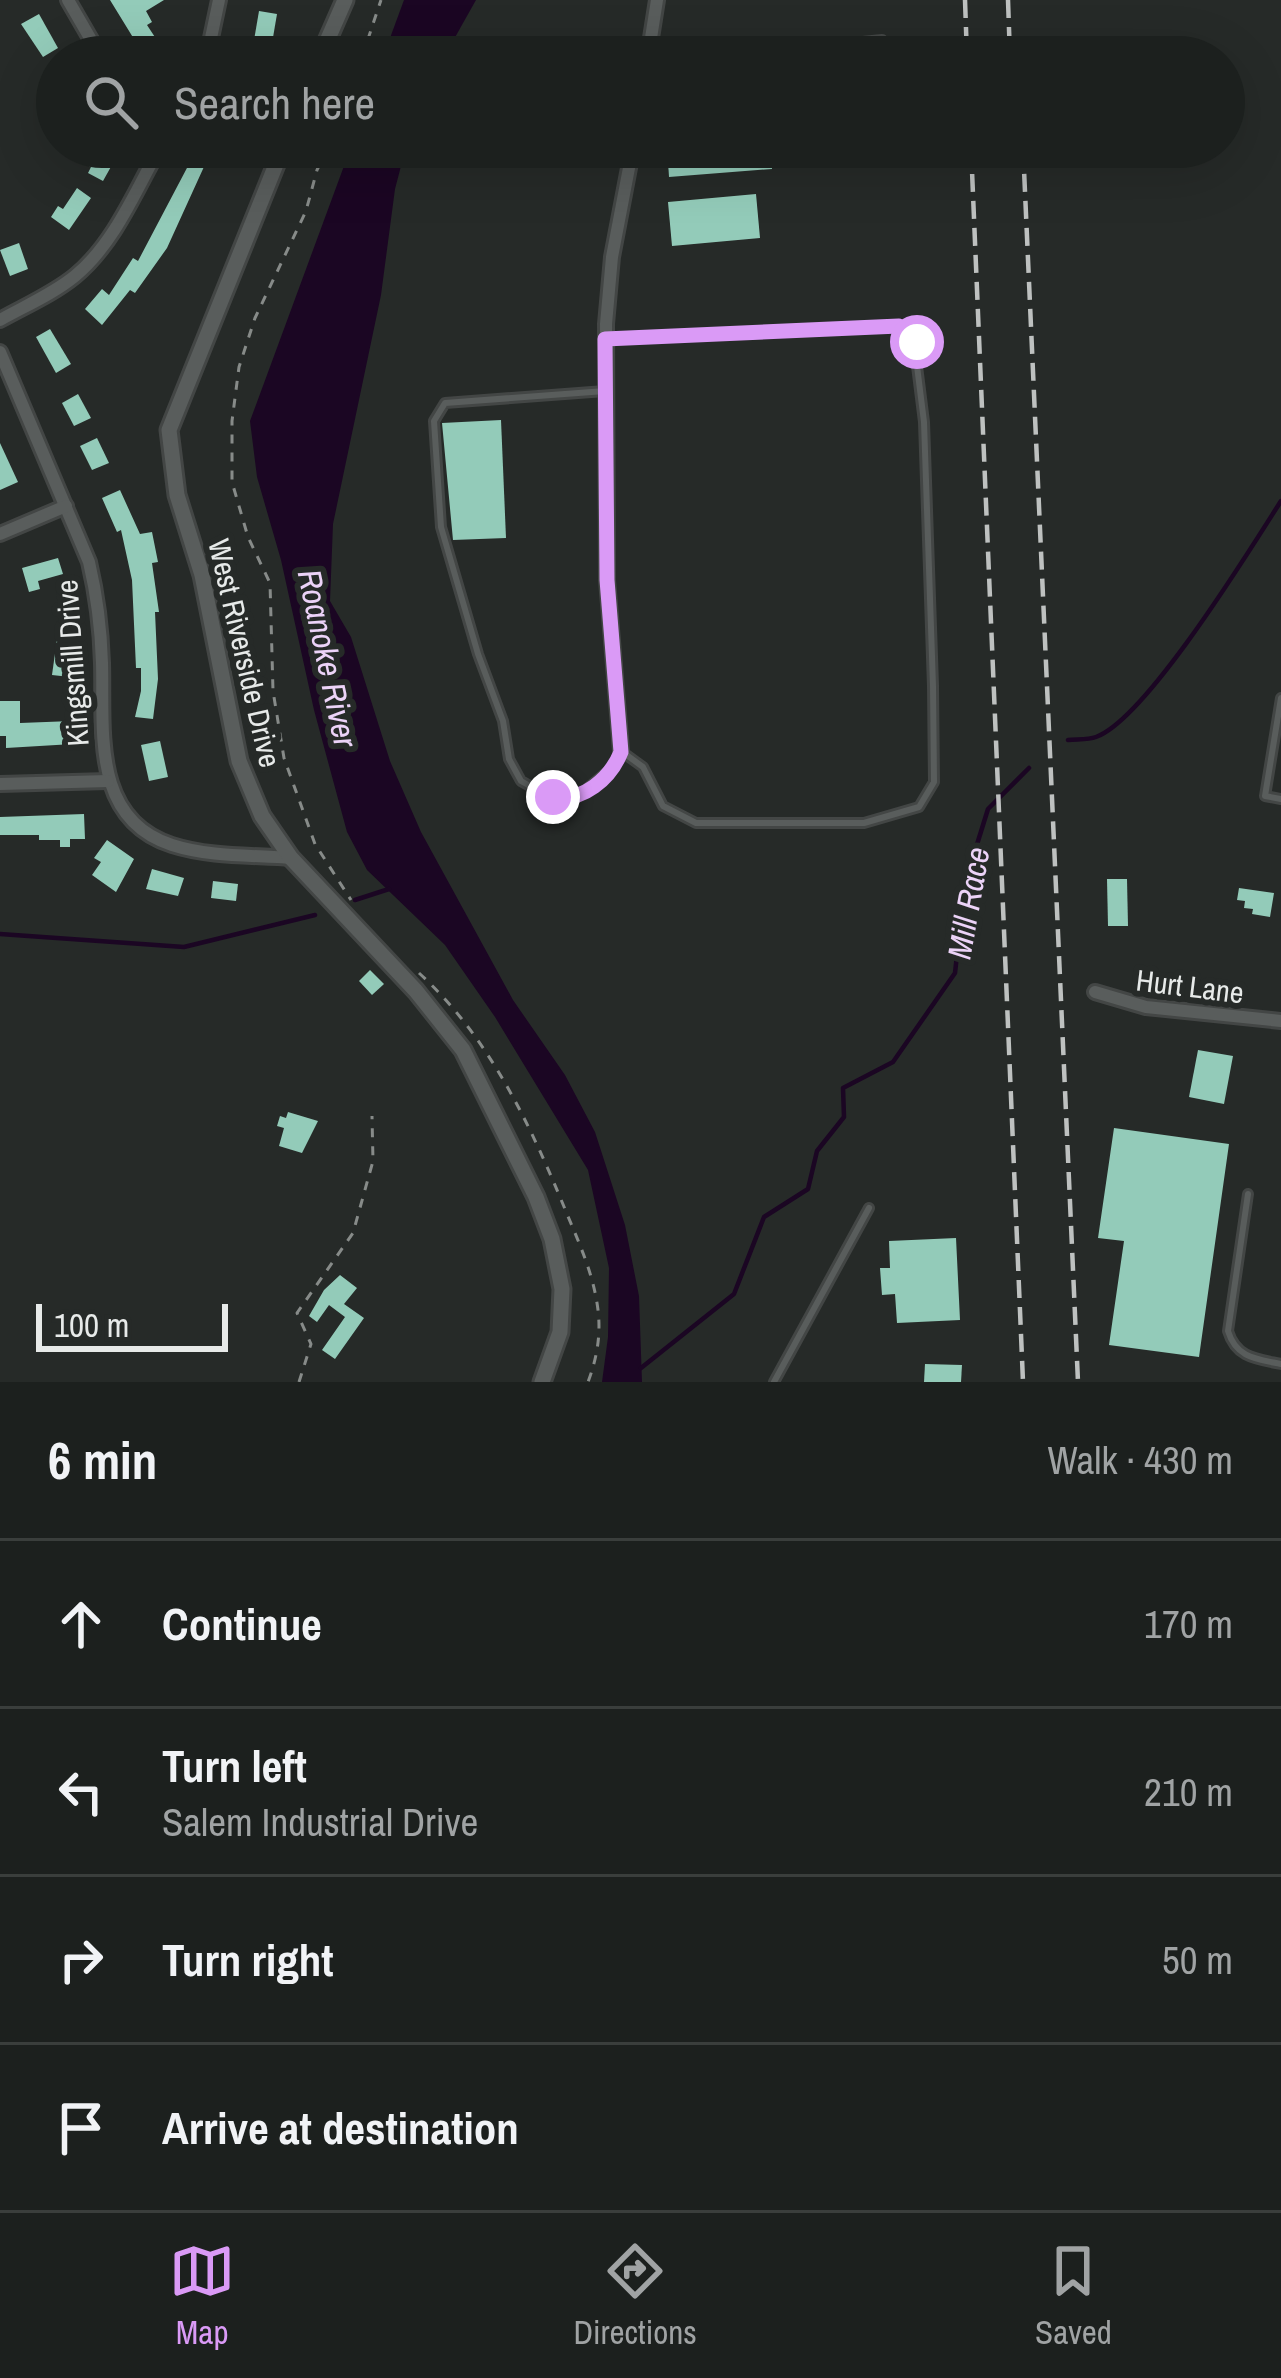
<!DOCTYPE html>
<html lang="en">
<head>
<meta charset="utf-8">
<style>
	body { margin:0; font-family:"Archivo Narrow",sans-serif; background:#292d2b; color:#f1f3f6 }
	.scale { position:absolute; left:36px; bottom:30px; width:192px; box-sizing:border-box; padding-left:12px; border:6px solid #e7eae9; border-top:0; font-size:33px; line-height:42px; white-space:nowrap; color:#e7eae9; -webkit-text-stroke:9px #262a28; paint-order:stroke }
	.stop { position:absolute; width:36px; height:36px; margin:-27px; border:9px solid #da9af6; border-radius:50%; background:#fff }
	.stop.end { background:#da9af6; border-color:#fff; box-shadow:0 3px 12px #0008 }
	.list { margin:0; padding:0; list-style:none }
	h2 { display:flex; justify-content:space-between; align-items:center; height:156px; margin:0; padding:0 48px; font-size:51px }
	h2 small { font-size:39px; font-weight:400; color:#a0a3a4 }
	.list li { display:grid; grid-template-columns:78px 1fr auto; gap:36px; align-items:center; box-sizing:border-box; height:168px; padding:0 48px; border-top:3px solid #3a3e3c }
	.list b { display:block; font-size:45px; white-space:nowrap }
	.list p { margin:0; font-size:39px; white-space:nowrap; color:#a0a3a4 }
	.list em { font-size:39px; font-style:normal; color:#a0a3a4 }
	.icon { flex:none; width:66px; height:66px; fill:none; stroke:currentColor; stroke-width:2; stroke-linecap:round; stroke-linejoin:round }
	.map { position:relative; flex:none; width:1281px; height:1382px; overflow:hidden }
	.search { position:absolute; background:#1c201e; box-shadow:0 12px 48px #0002; left:36px; right:36px; top:36px; height:132px; display:flex; align-items:center; gap:30px; box-sizing:border-box; padding:0 42px; border-radius:66px; color:#a0a3a4; font-size:45px }
	.sheet { height:828px; background:#1c201e }
	nav { display:flex; justify-content:space-around; align-items:center; box-sizing:border-box; height:168px; border-top:3px solid #3a3e3c; background:#1c201e; font-size:33px; color:#a0a3a4 }
	nav a { display:grid; justify-items:center; gap:6px }
	nav .on { color:#da9af6 }
	.map>svg:first-child { display:block }
	.water { fill:#1b0623 }
	.lines { fill:none; stroke-linecap:round; stroke-linejoin:round }
	.stream { stroke:#1b0623; stroke-width:4.5 }
	.building { fill:#93cbb9 }
	.service-casing { stroke:#434645; stroke-width:12 }
	.minor-casing { stroke:#434645; stroke-width:18 }
	.tertiary-casing { stroke:#434645; stroke-width:21 }
	.path { stroke:#878b89; stroke-width:3; stroke-dasharray:9 9; stroke-linecap:butt }
	.service { stroke:#595d5c; stroke-width:6 }
	.minor { stroke:#595d5c; stroke-width:12 }
	.tertiary { stroke:#595d5c; stroke-width:15 }
	.rail { stroke:#bec1c0; stroke-width:4.5; stroke-dasharray:18 9; stroke-linecap:butt }
	.route { stroke:#da9af6; stroke-width:15 }
	.labels { text-anchor:middle; dominant-baseline:central; stroke-width:12; stroke-linejoin:round; paint-order:stroke }
	.street-label { font-size:30px; fill:#e7eae9; stroke:#262a28 }
	.water-label { font-size:33px; font-style:italic; fill:#ecd3f8; stroke:#262a28 }
</style>
</head>
<body>
<div class="map">
<svg width="1281" height="1382" viewBox="0 0 1281 1382">
	<rect width="100%" height="100%" fill="#262a28"/>
	<g class="water">
		<path d="M404,0H476L444,57H383Z"/>
		<path d="M351,147H406L395,189L381,295L333,524L330,601L351,637L390,761L421,832L513,1000L565,1075L595,1132L625,1225L639,1296L642,1382H602L608,1337L609,1268L588,1170L495,1017L445,945L367,870L347,832L314,710L281,560L257,477L250,421Z"/>
	</g>
	<g class="lines">
		<g class="stream">
			<path d="M1068,740C1077,739 1088,740 1096,737C1146,719 1249,551 1281,501"/>
			<path d="M355,900L389,889"/>
			<path d="M0,934L184,947L315,915"/>
			<path d="M641,1368L734,1294L764,1217L808,1189L817,1151L844,1117L843,1088L893,1062L955,973L965,883L988,809L1029,768"/>
		</g>
	</g>
	<g class="building">
		<path d="M110,0H164L146,11L152,22L147,25L168,57H145Z"/>
		<path d="M259,11L277,14L270,55L252,52Z"/>
		<path d="M39,14L58,48L43,57L21,24Z"/>
		<path d="M57,72V120L45,102L54,96L44,81Z"/>
		<path d="M102,147H122L103,181L88,173L91,167L85,164L90,154L97,157Z"/>
		<path d="M198,147H213L167,248L135,293L130,290L102,325L85,309L102,289L109,295L133,258L138,261Z"/>
		<path d="M667,147H771L772,169L669,177Z"/>
		<path d="M77,188L91,198L69,230L51,217L58,206L63,209Z"/>
		<path d="M756,194L760,238L672,246L668,202Z"/>
		<path d="M19,243L28,269L10,276L0,250Z"/>
		<path d="M50,329L71,364L56,373L36,337Z"/>
		<path d="M78,394L91,418L74,426L62,403Z"/>
		<path d="M501,420L506,538L453,540L442,423Z"/>
		<path d="M97,438L109,463L92,470L80,446Z"/>
		<path d="M0,443L18,482L0,490Z"/>
		<path d="M120,490L140,534L152,532L158,562L152,563L159,612H155L158,679L153,719L135,717L141,691V668H136L132,580L121,530L117,532L102,498Z"/>
		<path d="M58,558L63,574L38,581L40,589L29,592L22,568Z"/>
		<path d="M57,639L74,641L70,677L52,675Z"/>
		<path d="M0,701H20V723L72,721L73,744L6,748V736H0Z"/>
		<path d="M160,741L168,777L149,781L141,745Z"/>
		<path d="M84,814L85,839H70V847H60V840H39V835H0V817Z"/>
		<path d="M107,840L134,859L116,892L92,875L101,862L94,858Z"/>
		<path d="M152,869L184,878L178,896L146,889Z"/>
		<path d="M1107,879H1127L1128,926H1108Z"/>
		<path d="M213,881L238,884L236,901L211,898Z"/>
		<path d="M1239,888L1274,893L1270,917L1252,914L1253,909L1244,908L1245,901L1237,900Z"/>
		<path d="M370,970L384,984L372,995L359,981Z"/>
		<path d="M1198,1050L1233,1056L1224,1104L1189,1097Z"/>
		<path d="M288,1112L318,1121L302,1153L279,1146L284,1128L277,1126L280,1116L286,1118Z"/>
		<path d="M1114,1128L1229,1144L1199,1357L1109,1345L1124,1241L1098,1238Z"/>
		<path d="M956,1238L960,1320L897,1323L895,1294L882,1295L880,1268H890L889,1241Z"/>
		<path d="M340,1275L357,1288L344,1304L364,1318L335,1359L322,1350L345,1317L329,1305L317,1322L309,1316L324,1290Z"/>
		<path d="M925,1364L962,1365L961,1382H924Z"/>
	</g>
	<g class="lines">
		<defs>
			<g id="service">
				<path d="M648,52H766L882,40"/>
				<path d="M605,391L445,403L434,421L441,527L478,654L503,721L509,759L521,781L537,790L553,797L576,798L613,767L621,751L643,767L663,806L696,823H864L919,807L934,782L933,686L924,422L913,334L899,325L609,339"/>
				<path d="M1281,698L1265,796L1281,799"/>
				<path d="M1248,1194L1228,1331C1236,1358 1257,1359 1281,1364"/>
				<path d="M774,1382L869,1208"/>
			</g>
			<g id="minor">
				<path d="M68,0L101,57"/>
				<path d="M207,57L219,0"/>
				<path d="M648,57L657,0"/>
				<path d="M0,320C25,306 53,294 75,276C114,244 136,190 160,147"/>
				<path d="M0,352L89,562C97,596 101,629 102,663C104,730 91,819 172,845C209,857 253,855 291,858"/>
				<path d="M0,534L66,506"/>
				<path d="M621,751L607,580L606,324L612,257L633,147"/>
				<path d="M0,784L108,781"/>
				<path d="M1095,992L1146,1007L1281,1021"/>
			</g>
			<g id="tertiary">
				<path d="M320,57L345,0"/>
				<path d="M283,147L169,430L177,495L202,575L239,761L262,816L291,858L416,991L463,1050L536,1197L552,1239L562,1289L560,1332L542,1382"/>
			</g>
		</defs>
		<use href="#service" class="service-casing"/>
		<use href="#minor" class="minor-casing"/>
		<use href="#tertiary" class="tertiary-casing"/>
		<g class="path">
			<path d="M362,57L381,0"/>
			<path d="M328,147L317,170L306,211L255,318L239,367L232,421V482L248,537L270,583L273,691L284,758L315,844L351,900"/>
			<path d="M419,973C490,1038 531,1126 567,1214C580,1245 594,1276 598,1310C601,1335 597,1358 588,1382"/>
			<path d="M299,1382L311,1344L297,1313L353,1233L373,1161L372,1116"/>
		</g>
		<use href="#service" class="service"/>
		<use href="#minor" class="minor"/>
		<use href="#tertiary" class="tertiary"/>
		<g class="rail">
			<path d="M965,0L967,57"/>
			<path d="M1008,0L1010,57"/>
			<path d="M971,147L1023,1382"/>
			<path d="M1023,147L1078,1382"/>
		</g>
	</g>
	<g class="lines">
		<path class="route" d="M553,797C583,802 610,779 621,752L607,580L605,339L899,326L914,334L917,342"/>
	</g>
	<g class="labels">
		<g class="street-label">
			<text transform="translate(245 653) rotate(77)">West Riverside Drive</text>
			<text transform="translate(72 663) rotate(-94)">Kingsmill Drive</text>
			<text transform="translate(1190 986) rotate(7)">Hurt Lane</text>
		</g>
		<g class="water-label">
			<text transform="translate(328 658) rotate(78)">Roanoke River</text>
			<text transform="translate(968 903) rotate(-80)">Mill Race</text>
		</g>
	</g>
</svg>
<div class="scale">100 m</div>
<div class="stop" style="left:917px;top:342px"></div>
<div class="stop end" style="left:553px;top:797px"></div>
<div class="search"><svg class="icon" aria-label="search" viewBox="0 0 24 24"><circle cx="10" cy="10" r="6"/><path d="M15 15l6 6"/></svg>Search here</div>
</div>
<section class="sheet">
<h2>6 min<small>Walk · 430 m</small></h2>
<ul class="list">
<li><svg class="icon" aria-label="ahead" viewBox="0 0 24 24"><path d="M12 20V5M6 11l6-6 6 6"/></svg><div><b>Continue</b></div><em>170 m</em></li>
<li><svg class="icon" aria-label="left" viewBox="0 0 24 24"><path d="M17 20v-9H6M10 6l-5 5 5 5"/></svg><div><b>Turn left</b><p>Salem Industrial Drive</p></div><em>210 m</em></li>
<li><svg class="icon" aria-label="right" viewBox="0 0 24 24"><path d="M7 20v-9h11M14 6l5 5-5 5"/></svg><div><b>Turn right</b></div><em>50 m</em></li>
<li><svg class="icon" aria-label="arrive" viewBox="0 0 24 24"><path d="M6 21V4h12l-3 4 3 4H6"/></svg><div><b>Arrive at destination</b></div></li>
</ul>
</section>
<nav>
<a class="on"><svg class="icon" aria-label="map" viewBox="0 0 24 24"><path d="M3 6l6-2 6 2 6-2v14l-6 2-6-2-6 2zM9 4v14M15 6v14"/></svg>Map</a>
<a><svg class="icon" aria-label="directions" viewBox="0 0 24 24"><path d="M12 3l9 9-9 9-9-9zM9 14v-3h6M13 9l2 2-2 2"/></svg>Directions</a>
<a><svg class="icon" aria-label="saved" viewBox="0 0 24 24"><path d="M7 4h10v16l-5-4-5 4z"/></svg>Saved</a>
</nav>
</body>
</html>
